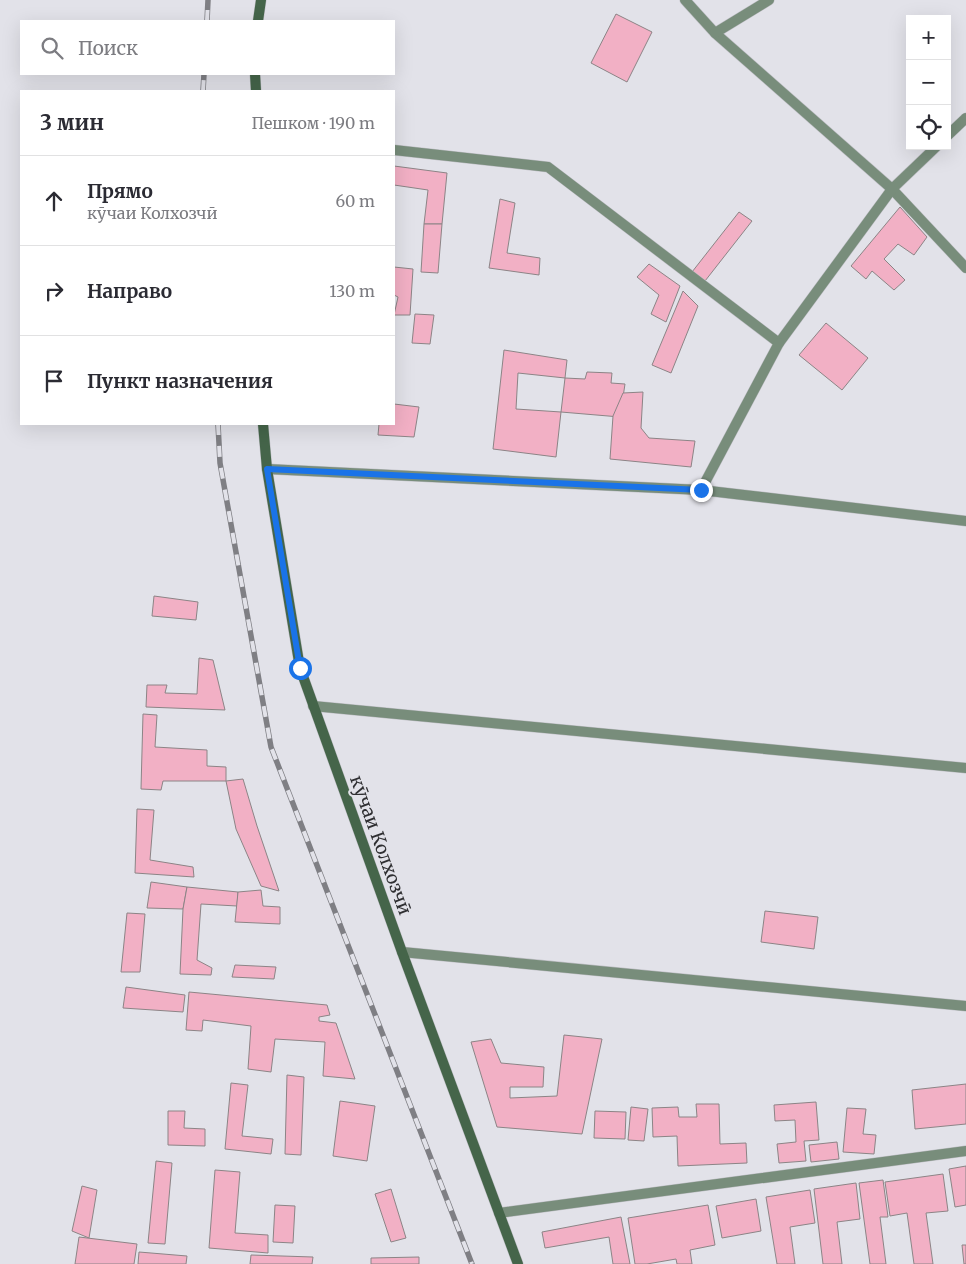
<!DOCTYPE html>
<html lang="ru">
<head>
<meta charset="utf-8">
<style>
	body { margin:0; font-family:Merriweather,serif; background:#f7f7f7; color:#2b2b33 }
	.controls { position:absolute; right:15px; top:15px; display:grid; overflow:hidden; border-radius:0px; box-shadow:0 5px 20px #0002 }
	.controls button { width:45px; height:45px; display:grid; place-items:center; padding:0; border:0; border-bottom:1px solid #e1e1e2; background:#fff; color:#2b2b33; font:25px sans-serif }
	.stop { position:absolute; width:15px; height:15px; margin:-11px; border:4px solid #1a73e8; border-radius:50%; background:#fff }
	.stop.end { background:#1a73e8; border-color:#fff; box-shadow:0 1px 5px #0008 }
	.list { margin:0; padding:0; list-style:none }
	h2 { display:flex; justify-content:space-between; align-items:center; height:65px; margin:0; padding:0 20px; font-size:21px }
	h2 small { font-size:16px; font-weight:400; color:#7c7c81 }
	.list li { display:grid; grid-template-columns:32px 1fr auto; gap:15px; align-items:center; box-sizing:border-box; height:90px; padding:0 20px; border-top:1px solid #e1e1e2 }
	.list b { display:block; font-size:19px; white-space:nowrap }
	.list p { margin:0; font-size:16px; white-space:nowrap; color:#7c7c81 }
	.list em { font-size:16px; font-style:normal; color:#7c7c81 }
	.icon { flex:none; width:28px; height:28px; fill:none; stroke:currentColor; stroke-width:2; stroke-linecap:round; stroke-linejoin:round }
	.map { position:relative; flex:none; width:966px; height:1264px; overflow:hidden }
	.search { position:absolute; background:#fff; box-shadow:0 5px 20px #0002; left:20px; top:20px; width:375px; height:55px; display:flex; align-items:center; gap:12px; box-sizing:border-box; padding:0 18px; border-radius:0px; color:#7c7c81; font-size:19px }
	.panel { position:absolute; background:#fff; box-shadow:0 5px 20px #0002; left:20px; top:90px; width:375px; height:335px; border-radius:0px }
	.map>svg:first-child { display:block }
	.building { fill:#f2b0c5; stroke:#8c8486 }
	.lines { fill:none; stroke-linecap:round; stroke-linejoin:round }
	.street-casing { stroke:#bebec4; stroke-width:11 }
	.secondary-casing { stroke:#bebec4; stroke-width:11 }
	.street { stroke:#788d7b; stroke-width:10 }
	.secondary { stroke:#45654a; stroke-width:10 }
	.rail-casing { stroke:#7f7f84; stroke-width:5.5 }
	.rail { stroke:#e2e2e9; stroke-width:4; stroke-dasharray:11; stroke-linecap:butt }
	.route { stroke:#1a73e8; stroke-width:6 }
	.labels { text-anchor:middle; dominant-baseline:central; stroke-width:4; stroke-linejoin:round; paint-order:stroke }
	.street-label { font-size:18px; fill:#2f2f32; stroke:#e2e2e9 }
</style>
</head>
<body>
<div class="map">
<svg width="966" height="1264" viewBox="0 0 966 1264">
	<rect width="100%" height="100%" fill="#e2e2e9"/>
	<g class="building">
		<path d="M616,14L652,32L627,82L591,63Z"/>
		<path d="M394,166L447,173L442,224H424L428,190L394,185Z"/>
		<path d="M500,199L515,203L507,253L540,258L539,275L489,268Z"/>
		<path d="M900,207L927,237L914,255L898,244L884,259L905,280L894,290L872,271L866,279L851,266Z"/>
		<path d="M739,212L752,221L705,281L692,272Z"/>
		<path d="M424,224H442L438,273L421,272Z"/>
		<path d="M649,264L680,286L666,322L651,314L659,295L637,277Z"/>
		<path d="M394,267L413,269L410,315H394L398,297L394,295Z"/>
		<path d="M683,291L698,306L671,373L652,365Z"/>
		<path d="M415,314L434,315L430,344L412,343Z"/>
		<path d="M826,323L868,358L842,390L799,355Z"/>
		<path d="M504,350L567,360L565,378L518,373L516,409L561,412L556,457L493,449Z"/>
		<path d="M587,372L612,373L611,383L625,384L620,417L561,412L565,378L585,379Z"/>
		<path d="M643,392L641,428L649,438L695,441L691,467L610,459L613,416L623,393Z"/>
		<path d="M394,404L419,407L414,437L378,435L379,424H394Z"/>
		<path d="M154,596L198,602L196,620L152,616Z"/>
		<path d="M199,658L213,660L225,710L146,707L147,685H167L165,693L197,694Z"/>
		<path d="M143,714L157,715L155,747L207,750V766L226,767V781H163L161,790L141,789Z"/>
		<path d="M243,779L257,826L279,891L261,886L236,829L226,781Z"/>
		<path d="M137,809L154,810L150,860L193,867L194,877L135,873Z"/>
		<path d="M151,882L187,887L183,909L147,908Z"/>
		<path d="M187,887L238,892L237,906L201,904L197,960L212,968L211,975L180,974L183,909Z"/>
		<path d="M261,890L263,906L280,907V924L235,922L238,892Z"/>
		<path d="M765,911L818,917L814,949L761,942Z"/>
		<path d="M127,913L145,914L140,972H121Z"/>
		<path d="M235,965L276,967L274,979L232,977Z"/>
		<path d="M126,987L185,995L183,1012L123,1008Z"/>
		<path d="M189,992L327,1005L330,1015L319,1017V1021L336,1023L355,1079L323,1076L325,1042L275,1039L271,1072L248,1069L251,1026L203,1020L202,1031L186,1030Z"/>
		<path d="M564,1035L602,1039L582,1134L497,1127L471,1042L491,1039L501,1063L544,1067L543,1087H510V1098L557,1096Z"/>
		<path d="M287,1075L304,1077L301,1155L285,1154Z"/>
		<path d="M231,1083L248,1085L242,1136L273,1139L271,1154L225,1149Z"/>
		<path d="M966,1084V1124L915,1129L912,1090Z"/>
		<path d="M340,1101L375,1106L367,1161L333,1156Z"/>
		<path d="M816,1102L819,1140L804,1141L806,1161L779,1163L777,1144L796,1142L795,1120L775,1121L774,1105Z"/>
		<path d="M696,1104H719L720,1144L746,1143L747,1163L678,1166L677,1136L653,1137L652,1108L678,1107L679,1117H697Z"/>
		<path d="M631,1107L648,1109L644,1141L628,1140Z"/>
		<path d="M847,1108L866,1109L863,1134L876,1135L874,1154L843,1152Z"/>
		<path d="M168,1111H185L184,1128L205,1129V1146L168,1145Z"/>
		<path d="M595,1111L626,1112L625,1139L594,1138Z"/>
		<path d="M837,1142L839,1159L811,1162L809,1145Z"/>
		<path d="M156,1161L172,1163L165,1244L148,1243Z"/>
		<path d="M966,1166V1205L955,1207L949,1169Z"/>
		<path d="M215,1170L240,1172L235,1233L268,1235V1253L209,1248Z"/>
		<path d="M943,1174L948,1211L926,1213L933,1264H914L907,1213L890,1216L885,1182Z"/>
		<path d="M883,1180L888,1217H880L886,1264H870L859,1183Z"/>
		<path d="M856,1183L860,1219L837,1222L842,1264H823L814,1189Z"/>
		<path d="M82,1186L97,1190L89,1238L72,1231Z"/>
		<path d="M391,1189L406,1238L391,1242L375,1194Z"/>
		<path d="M810,1190L815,1223L790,1227L795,1264H777L766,1197Z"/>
		<path d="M756,1199L761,1231L722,1238L716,1206Z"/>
		<path d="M275,1205L295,1206L293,1243L273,1242Z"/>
		<path d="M708,1205L715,1245L690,1250L692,1264H677L676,1259L647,1264H635L628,1218Z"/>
		<path d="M621,1217L630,1264H613L609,1237L545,1248L542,1232Z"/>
		<path d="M79,1237L137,1244L134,1264H75Z"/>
		<path d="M962,1245H966V1264H964Z"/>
		<path d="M139,1252L187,1256L186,1264H138Z"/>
		<path d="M251,1255L313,1257L312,1264H250Z"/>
		<path d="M419,1257V1264H371V1258Z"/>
	</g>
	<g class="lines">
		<defs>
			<g id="street">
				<path d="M685,0L715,33L892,189L966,268"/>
				<path d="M715,33L769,0"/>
				<path d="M947,136L966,118"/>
				<path d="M394,150L548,167L779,343L892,189L937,146"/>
				<path d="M267,469L701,490L779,343"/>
				<path d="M701,490L966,521"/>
				<path d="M313,706L966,768"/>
				<path d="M402,952L966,1006"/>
				<path d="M499,1213L966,1151"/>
			</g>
			<g id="secondary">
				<path d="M258,21L261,0"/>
				<path d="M255,74L256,91"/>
				<path d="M263,424L267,469L300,668L402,952L518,1264"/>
			</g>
		</defs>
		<use href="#street" class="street-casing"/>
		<use href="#secondary" class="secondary-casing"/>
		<use href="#street" class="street"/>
		<use href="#secondary" class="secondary"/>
		<defs>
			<g id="rail">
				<path d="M207,21L208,0"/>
				<path d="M203,91L204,74"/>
				<path d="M218,424L220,463L271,747L472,1264"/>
			</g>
		</defs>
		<use href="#rail" class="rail-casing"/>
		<use href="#rail" class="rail"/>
	</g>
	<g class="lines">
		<path class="route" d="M300,668L267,469L701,490"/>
	</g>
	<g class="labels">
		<g class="street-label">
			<text transform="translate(381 845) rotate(70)">кӯчаи Колхозчӣ</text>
		</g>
	</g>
</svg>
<div class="controls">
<button>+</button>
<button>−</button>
<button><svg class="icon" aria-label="locate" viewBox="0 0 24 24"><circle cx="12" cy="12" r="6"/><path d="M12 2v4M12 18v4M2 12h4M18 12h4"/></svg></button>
</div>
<div class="stop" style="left:300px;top:668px"></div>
<div class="stop end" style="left:701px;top:490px"></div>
<div class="search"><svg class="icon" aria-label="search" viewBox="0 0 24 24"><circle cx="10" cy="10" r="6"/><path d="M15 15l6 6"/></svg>Поиск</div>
<section class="panel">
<h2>3 мин<small>Пешком · 190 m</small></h2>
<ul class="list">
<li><svg class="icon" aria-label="ahead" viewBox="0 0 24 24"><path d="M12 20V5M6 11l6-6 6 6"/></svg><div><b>Прямо</b><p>кӯчаи Колхозчӣ</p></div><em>60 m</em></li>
<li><svg class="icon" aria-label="right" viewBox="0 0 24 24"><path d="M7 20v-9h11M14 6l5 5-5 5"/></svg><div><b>Направо</b></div><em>130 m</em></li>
<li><svg class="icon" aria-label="arrive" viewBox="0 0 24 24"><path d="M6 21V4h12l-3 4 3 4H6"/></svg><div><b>Пункт назначения</b></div></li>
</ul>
</section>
</div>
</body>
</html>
